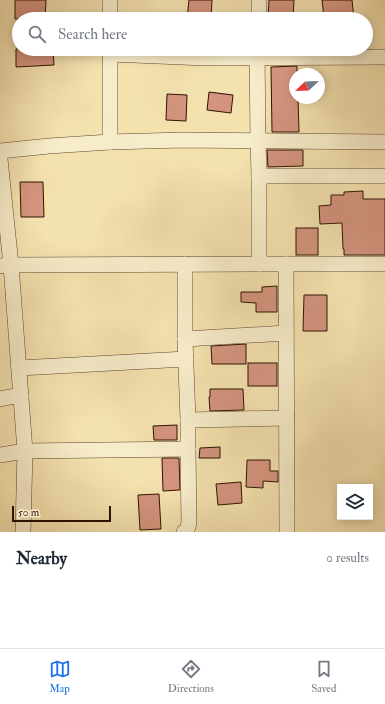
<!DOCTYPE html>
<html lang="en">
<head>
<meta charset="utf-8">
<style>
	body { margin:0; font-family:"IM FELL Double Pica",serif; background:#f6f6f7; color:#1f2937 }
	.controls { position:absolute; right:12px; bottom:12px; display:grid; overflow:hidden; border-radius:0px; box-shadow:0 2px 10px #0003 }
	.controls button { width:36px; height:36px; display:grid; place-items:center; padding:0; border:0; border-bottom:1px solid #e0e1e3; background:#fff; color:#1f2937; font:20px sans-serif }
	.compass { position:absolute; left:289px; top:68px; width:36px; height:36px; border-radius:50%; background:#fff; box-shadow:0 2px 10px #0003; rotate:247deg }
	.scale { position:absolute; left:12px; bottom:10px; width:99px; box-sizing:border-box; padding-left:4px; border:2px solid #2f1202; border-top:0; font-size:11px; line-height:14px; white-space:nowrap; color:#2f1202; -webkit-text-stroke:3px #f7ecca; paint-order:stroke }
	.list { margin:0; padding:0; list-style:none }
	h2 { display:flex; justify-content:space-between; align-items:center; height:52px; margin:0; padding:0 16px; font-size:17px }
	h2 small { font-size:13px; font-weight:400; color:#747a83 }
	.icon { flex:none; width:22px; height:22px; fill:none; stroke:currentColor; stroke-width:2; stroke-linecap:round; stroke-linejoin:round }
	.map { position:relative; flex:none; width:385px; height:532px; overflow:hidden }
	.search { position:absolute; background:#fff; box-shadow:0 2px 10px #0003; left:12px; right:12px; top:12px; height:44px; display:flex; align-items:center; gap:10px; box-sizing:border-box; padding:0 14px; border-radius:22px; color:#747a83; font-size:15px }
	.sheet { height:116px; background:#fff }
	nav { display:flex; justify-content:space-around; align-items:center; box-sizing:border-box; height:56px; border-top:1px solid #e0e1e3; background:#fff; font-size:11px; color:#747a83 }
	nav a { display:grid; justify-items:center; gap:2px }
	nav .on { color:#1a73e8 }
	.map>svg:first-child { display:block }
	.building { fill:#d4947f; stroke:#2f1202 }
	.lines { fill:none; stroke-linecap:round; stroke-linejoin:round }
	.minor-casing { stroke:#60462d; stroke-width:16 }
	.minor { stroke:#f7ecca; stroke-width:15 }
</style>
</head>
<body>
<div class="map">
<svg width="385" height="532" viewBox="0 0 385 532">
	<rect width="100%" height="100%" fill="#f3e1ae"/>
	<filter id="stains"><feTurbulence type="fractalNoise" baseFrequency=".005" numOctaves="4"/><feColorMatrix values="0 0 0 0 .2 0 0 0 0 .09 0 0 0 0 .02 0 0 0 .5 -.17"/></filter>
	<radialGradient id="worn" r=".72"><stop offset=".6" stop-color="#630" stop-opacity="0"/><stop offset="1" stop-color="#630" stop-opacity=".3"/></radialGradient>
	<g class="building">
		<path d="M15,0H46L45,19H15Z"/>
		<path d="M189,0H212L211,19H187Z"/>
		<path d="M269,0H294L293,18L268,17Z"/>
		<path d="M322,0H352L354,19L324,18Z"/>
		<path d="M16,49H53L54,65L16,67Z"/>
		<path d="M297,66V74H295V98H298L299,132H272L271,67Z"/>
		<path d="M209,92L233,95L231,113L207,110Z"/>
		<path d="M167,94L187,95L186,121L166,120Z"/>
		<path d="M267,150H303V166L268,167Z"/>
		<path d="M20,182H43L44,217H21Z"/>
		<path d="M363,191V199H385V255H344V249H343L342,223L320,224L319,206L331,205V195H344V192Z"/>
		<rect x="296" y="228" width="22" height="27"/>
		<path d="M277,286V312H256V303L241,302V292H262V287Z"/>
		<path d="M304,295H327V331H303Z"/>
		<path d="M246,344V364H212L211,346Z"/>
		<rect x="248" y="363" width="29" height="23"/>
		<path d="M210,389H243L244,410L210,411L209,397H210Z"/>
		<path d="M177,425V440H154L153,426Z"/>
		<path d="M220,447V458H199L200,448Z"/>
		<path d="M162,458H179L180,490L163,491Z"/>
		<path d="M247,460H270V471H278V482L263,481V488L246,487Z"/>
		<path d="M241,482L242,503L218,505L216,484Z"/>
		<path d="M159,494L161,529L140,530L138,495Z"/>
	</g>
	<g class="lines">
		<defs>
			<g id="minor">
				<path d="M110,0V19"/>
				<path d="M259,19V0"/>
				<path d="M110,54L206,58L385,57"/>
				<path d="M110,142L183,140L385,142"/>
				<path d="M0,151L49,146L110,142V49"/>
				<path d="M0,159L11,265L25,451L23,532"/>
				<path d="M259,176H385"/>
				<path d="M259,264H385"/>
				<path d="M286,264L287,532"/>
				<path d="M0,266L11,265L259,264V176L258,140L257,49"/>
				<path d="M185,339L286,333"/>
				<path d="M19,368L186,359"/>
				<path d="M0,399L21,395"/>
				<path d="M188,420L287,418"/>
				<path d="M0,455L25,451L188,449"/>
				<path d="M184,532L187,530L189,523L188,449V420L185,339V264"/>
			</g>
		</defs>
		<use href="#minor" class="minor-casing"/>
		<use href="#minor" class="minor"/>
	</g>
	<rect width="100%" height="100%" filter="url(#stains)"/>
	<rect width="100%" height="100%" fill="url(#worn)"/>
</svg>
<div class="controls">
<button><svg class="icon" aria-label="layers" viewBox="0 0 24 24"><path d="M12 4l9 5-9 5-9-5zM3 14l9 5 9-5"/></svg></button>
</div>
<svg class="compass" viewBox="-18 -18 36 36"><path d="M0-13l5 13h-10z" fill="#e53935"/><path d="M0 13l5-13h-10z" fill="#747a83"/></svg>
<div class="scale">50 m</div>
<div class="search"><svg class="icon" aria-label="search" viewBox="0 0 24 24"><circle cx="10" cy="10" r="6"/><path d="M15 15l6 6"/></svg>Search here</div>
</div>
<section class="sheet">
<h2>Nearby<small>0 results</small></h2>
<ul class="list">
</ul>
</section>
<nav>
<a class="on"><svg class="icon" aria-label="map" viewBox="0 0 24 24"><path d="M3 6l6-2 6 2 6-2v14l-6 2-6-2-6 2zM9 4v14M15 6v14"/></svg>Map</a>
<a><svg class="icon" aria-label="directions" viewBox="0 0 24 24"><path d="M12 3l9 9-9 9-9-9zM9 14v-3h6M13 9l2 2-2 2"/></svg>Directions</a>
<a><svg class="icon" aria-label="saved" viewBox="0 0 24 24"><path d="M7 4h10v16l-5-4-5 4z"/></svg>Saved</a>
</nav>
</body>
</html>
